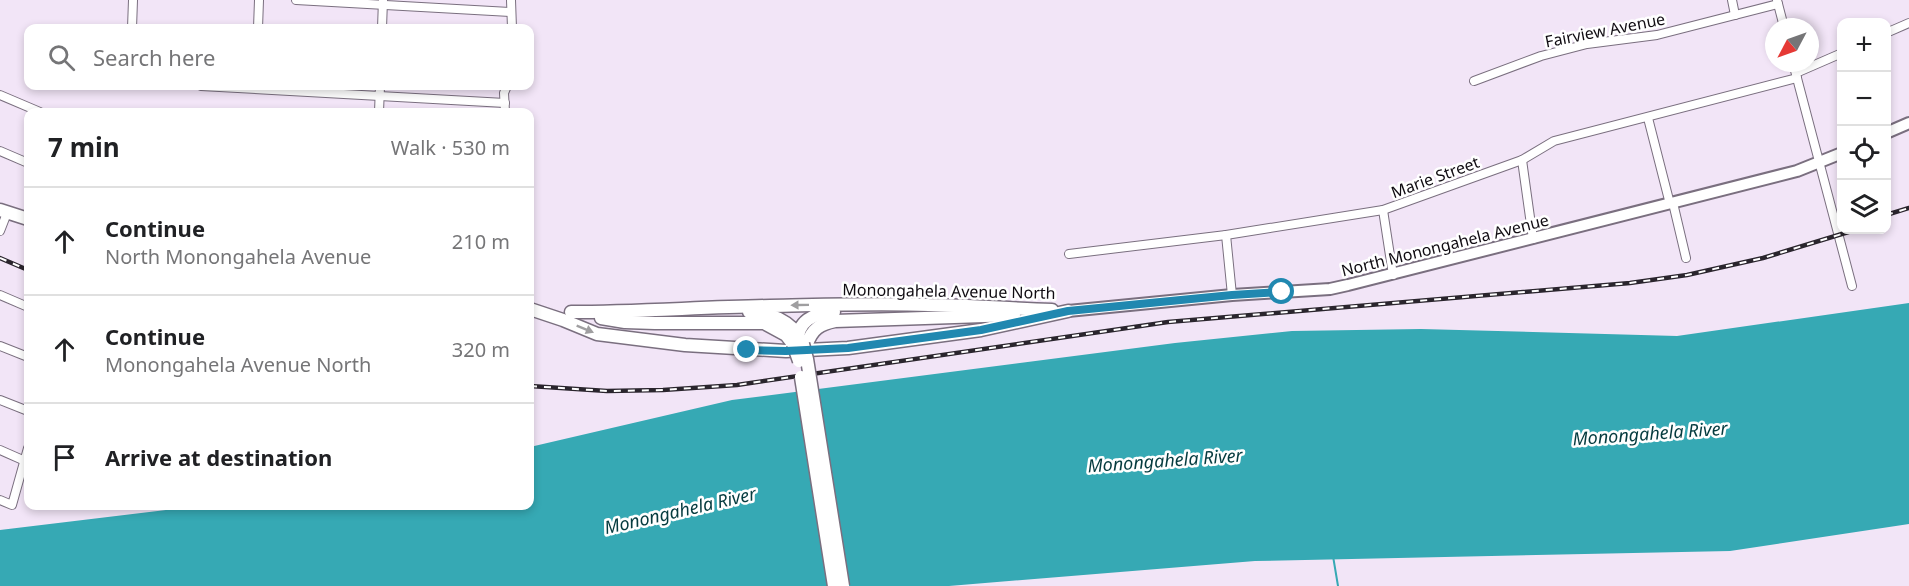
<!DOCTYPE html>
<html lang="en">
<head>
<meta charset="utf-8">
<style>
	body { margin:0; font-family:"Noto Sans",sans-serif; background:#f6f6f6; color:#202124 }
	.controls { position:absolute; right:18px; top:18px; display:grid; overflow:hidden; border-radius:12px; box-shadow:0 3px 9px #0003 }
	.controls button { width:54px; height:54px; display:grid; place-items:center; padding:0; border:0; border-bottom:2px solid #e0e0e0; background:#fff; color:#202124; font:30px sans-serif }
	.compass { position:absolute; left:1765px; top:18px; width:54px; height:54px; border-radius:50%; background:#fff; box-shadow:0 3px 9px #0003; rotate:229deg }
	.stop { position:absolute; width:18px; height:18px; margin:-14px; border:4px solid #2088b0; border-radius:50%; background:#fff }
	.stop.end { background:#2088b0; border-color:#fff; box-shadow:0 2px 6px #0008 }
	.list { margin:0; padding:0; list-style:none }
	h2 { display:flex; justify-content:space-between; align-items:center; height:78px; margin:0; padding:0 24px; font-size:26px }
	h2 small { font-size:20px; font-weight:400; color:#757577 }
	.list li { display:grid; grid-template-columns:39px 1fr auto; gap:18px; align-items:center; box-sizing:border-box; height:108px; padding:0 24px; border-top:2px solid #e0e0e0 }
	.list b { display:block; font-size:22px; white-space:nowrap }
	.list p { margin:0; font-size:20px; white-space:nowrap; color:#757577 }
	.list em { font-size:20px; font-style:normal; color:#757577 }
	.icon { flex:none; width:33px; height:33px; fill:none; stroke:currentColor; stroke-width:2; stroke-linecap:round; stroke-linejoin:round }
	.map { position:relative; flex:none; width:1909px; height:586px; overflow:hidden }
	.search { position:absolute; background:#fff; box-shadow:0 3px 9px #0003; left:24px; top:24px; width:510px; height:66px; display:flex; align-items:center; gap:15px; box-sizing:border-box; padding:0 21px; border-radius:12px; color:#757577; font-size:22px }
	.panel { position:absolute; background:#fff; box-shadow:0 3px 9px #0003; left:24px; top:108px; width:510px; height:402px; border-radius:12px }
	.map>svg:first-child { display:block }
	.water { fill:#36a9b4 }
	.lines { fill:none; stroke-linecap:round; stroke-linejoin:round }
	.stream { stroke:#36a9b4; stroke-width:2 }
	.street-casing { stroke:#7a6f7f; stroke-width:10 }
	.secondary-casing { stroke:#7a6f7f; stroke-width:14 }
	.primary-casing { stroke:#7a6f7f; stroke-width:15 }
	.street { stroke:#fff; stroke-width:8 }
	.secondary { stroke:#fff; stroke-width:10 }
	.primary { stroke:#fff; stroke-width:12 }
	.rail-casing { stroke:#2a252d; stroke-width:4.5 }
	.rail { stroke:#fff; stroke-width:2; stroke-dasharray:7; stroke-linecap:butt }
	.primary-bridge-casing { stroke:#7a6f7f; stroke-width:15; stroke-linecap:butt }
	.primary-bridge { stroke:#fff; stroke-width:12 }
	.oneway { fill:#9f9ea0 }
	.route { stroke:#2088b0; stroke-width:8 }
	.labels { text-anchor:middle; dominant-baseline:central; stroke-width:5; stroke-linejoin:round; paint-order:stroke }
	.street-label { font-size:16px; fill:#100c12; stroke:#fff }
	.water-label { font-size:18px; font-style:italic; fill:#053b3f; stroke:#fff }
</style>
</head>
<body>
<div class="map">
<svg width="1909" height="586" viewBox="0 0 1909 586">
	<rect width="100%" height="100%" fill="#f2e5f7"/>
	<path class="water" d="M1909,303V524L1730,551L1255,561L949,586H0V530L199,506H530V447L732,400L1175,343L1292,331L1421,329L1677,336Z"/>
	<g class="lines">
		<path class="stream" d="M1333,556L1338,586"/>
		<defs>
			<g id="street">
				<path d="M296,0L511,12"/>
				<path d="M511,0L512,28"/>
				<path d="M1732,0L1735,15"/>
				<path d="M1777,0L1784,27"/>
				<path d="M132,28L133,0"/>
				<path d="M258,28L259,0"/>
				<path d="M382,28L383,0"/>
				<path d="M1886,33L1909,23"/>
				<path d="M1793,63L1852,286"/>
				<path d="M1796,73L1842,53"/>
				<path d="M1474,81L1541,56L1587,44L1657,35L1778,4"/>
				<path d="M201,86L505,103"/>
				<path d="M0,95L40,112"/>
				<path d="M379,112L380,86"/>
				<path d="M505,112L504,93L507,86"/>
				<path d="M1648,118L1670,204"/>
				<path d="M0,151L28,163"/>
				<path d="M1522,160L1533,239"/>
				<path d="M1673,203L1686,258"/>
				<path d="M1383,210L1393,275"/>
				<path d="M0,231L7,213"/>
				<path d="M1226,235L1232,295"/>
				<path d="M1069,254L1226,235L1383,210L1522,160L1554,141L1797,78"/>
				<path d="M0,295L28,307"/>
				<path d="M0,346L28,357"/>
				<path d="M0,400L28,411"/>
				<path d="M0,450L25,461"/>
				<path d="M0,500L12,505L28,448"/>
			</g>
			<g id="secondary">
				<path d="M1886,133L1909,123"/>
				<path d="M1068,311L1232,295L1330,289L1348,285L1797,171L1842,153"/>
			</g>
			<g id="primary">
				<path d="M0,210L28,219"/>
				<path d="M530,309L563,320L597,334L685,345L786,351L848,348L981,330L1068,311"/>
				<path d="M571,312C637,312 704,307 770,306C823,305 876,303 929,305C970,305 1011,309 1052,310"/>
				<path d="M749,312C769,312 791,321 800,339"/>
				<path d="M601,318L625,322L655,323H764L786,335L793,344"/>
				<path d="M797,344C797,321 813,313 834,312"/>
				<path d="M807,344C812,329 820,324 835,321L1014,315"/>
			</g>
		</defs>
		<use href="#street" class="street-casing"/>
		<use href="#secondary" class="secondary-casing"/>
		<use href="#primary" class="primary-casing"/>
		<use href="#street" class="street"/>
		<use href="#secondary" class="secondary"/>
		<use href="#primary" class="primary"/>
		<defs>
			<g id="rail">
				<path d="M1886,215L1909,208"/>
				<path d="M0,258L28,270"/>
				<path d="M530,386L607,391L663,390L737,385L1168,322L1630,283L1687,275L1763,258L1855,230"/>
			</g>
		</defs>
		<use href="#rail" class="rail-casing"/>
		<use href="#rail" class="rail"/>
		<defs>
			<g id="primary-bridge">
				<path d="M793,344L799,361"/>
				<path d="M803,344L807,359L843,586"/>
				<path d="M801,377L834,586"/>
			</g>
		</defs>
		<use href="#primary-bridge" class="primary-bridge-casing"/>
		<use href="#primary-bridge" class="primary-bridge"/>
	</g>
	<defs><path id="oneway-solid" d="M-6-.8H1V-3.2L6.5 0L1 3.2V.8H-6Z" transform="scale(1.5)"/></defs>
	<g class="oneway">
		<use href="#oneway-solid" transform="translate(800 305) rotate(179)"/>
		<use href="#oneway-solid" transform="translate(585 329) rotate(22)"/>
	</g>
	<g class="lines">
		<path class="route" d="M747,350L786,351L848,348L981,330L1068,311L1232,295L1282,292"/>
	</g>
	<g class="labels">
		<g class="street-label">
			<text transform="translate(1605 30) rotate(-11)">Fairview Avenue</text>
			<text transform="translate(1435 177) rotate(-20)">Marie Street</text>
			<text transform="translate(1445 245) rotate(-14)">North Monongahela Avenue</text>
			<text transform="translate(949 291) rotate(1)">Monongahela Avenue North</text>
		</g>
		<g class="water-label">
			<text transform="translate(1650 433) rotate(-4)">Monongahela River</text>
			<text transform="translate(1165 460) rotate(-4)">Monongahela River</text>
			<text transform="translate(680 510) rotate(-13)">Monongahela River</text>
		</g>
	</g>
</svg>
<div class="controls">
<button>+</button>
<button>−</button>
<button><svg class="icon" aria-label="locate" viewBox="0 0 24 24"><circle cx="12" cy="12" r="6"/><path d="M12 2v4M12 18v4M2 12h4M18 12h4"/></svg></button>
<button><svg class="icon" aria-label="layers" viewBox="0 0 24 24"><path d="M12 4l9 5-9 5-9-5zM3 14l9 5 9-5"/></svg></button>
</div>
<svg class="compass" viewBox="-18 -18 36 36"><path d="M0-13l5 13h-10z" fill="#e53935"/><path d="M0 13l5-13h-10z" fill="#757577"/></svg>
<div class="stop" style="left:1282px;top:292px"></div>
<div class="stop end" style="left:747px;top:350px"></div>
<div class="search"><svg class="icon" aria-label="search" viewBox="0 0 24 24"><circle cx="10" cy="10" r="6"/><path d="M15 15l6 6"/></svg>Search here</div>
<section class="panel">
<h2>7 min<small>Walk · 530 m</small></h2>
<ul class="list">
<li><svg class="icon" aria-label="ahead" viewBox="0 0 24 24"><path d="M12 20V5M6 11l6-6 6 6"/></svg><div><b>Continue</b><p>North Monongahela Avenue</p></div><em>210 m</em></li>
<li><svg class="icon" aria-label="ahead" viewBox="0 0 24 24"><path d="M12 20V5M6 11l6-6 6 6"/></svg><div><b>Continue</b><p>Monongahela Avenue North</p></div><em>320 m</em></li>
<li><svg class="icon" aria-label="arrive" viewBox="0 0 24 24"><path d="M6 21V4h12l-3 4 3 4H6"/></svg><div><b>Arrive at destination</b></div></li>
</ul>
</section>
</div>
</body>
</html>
